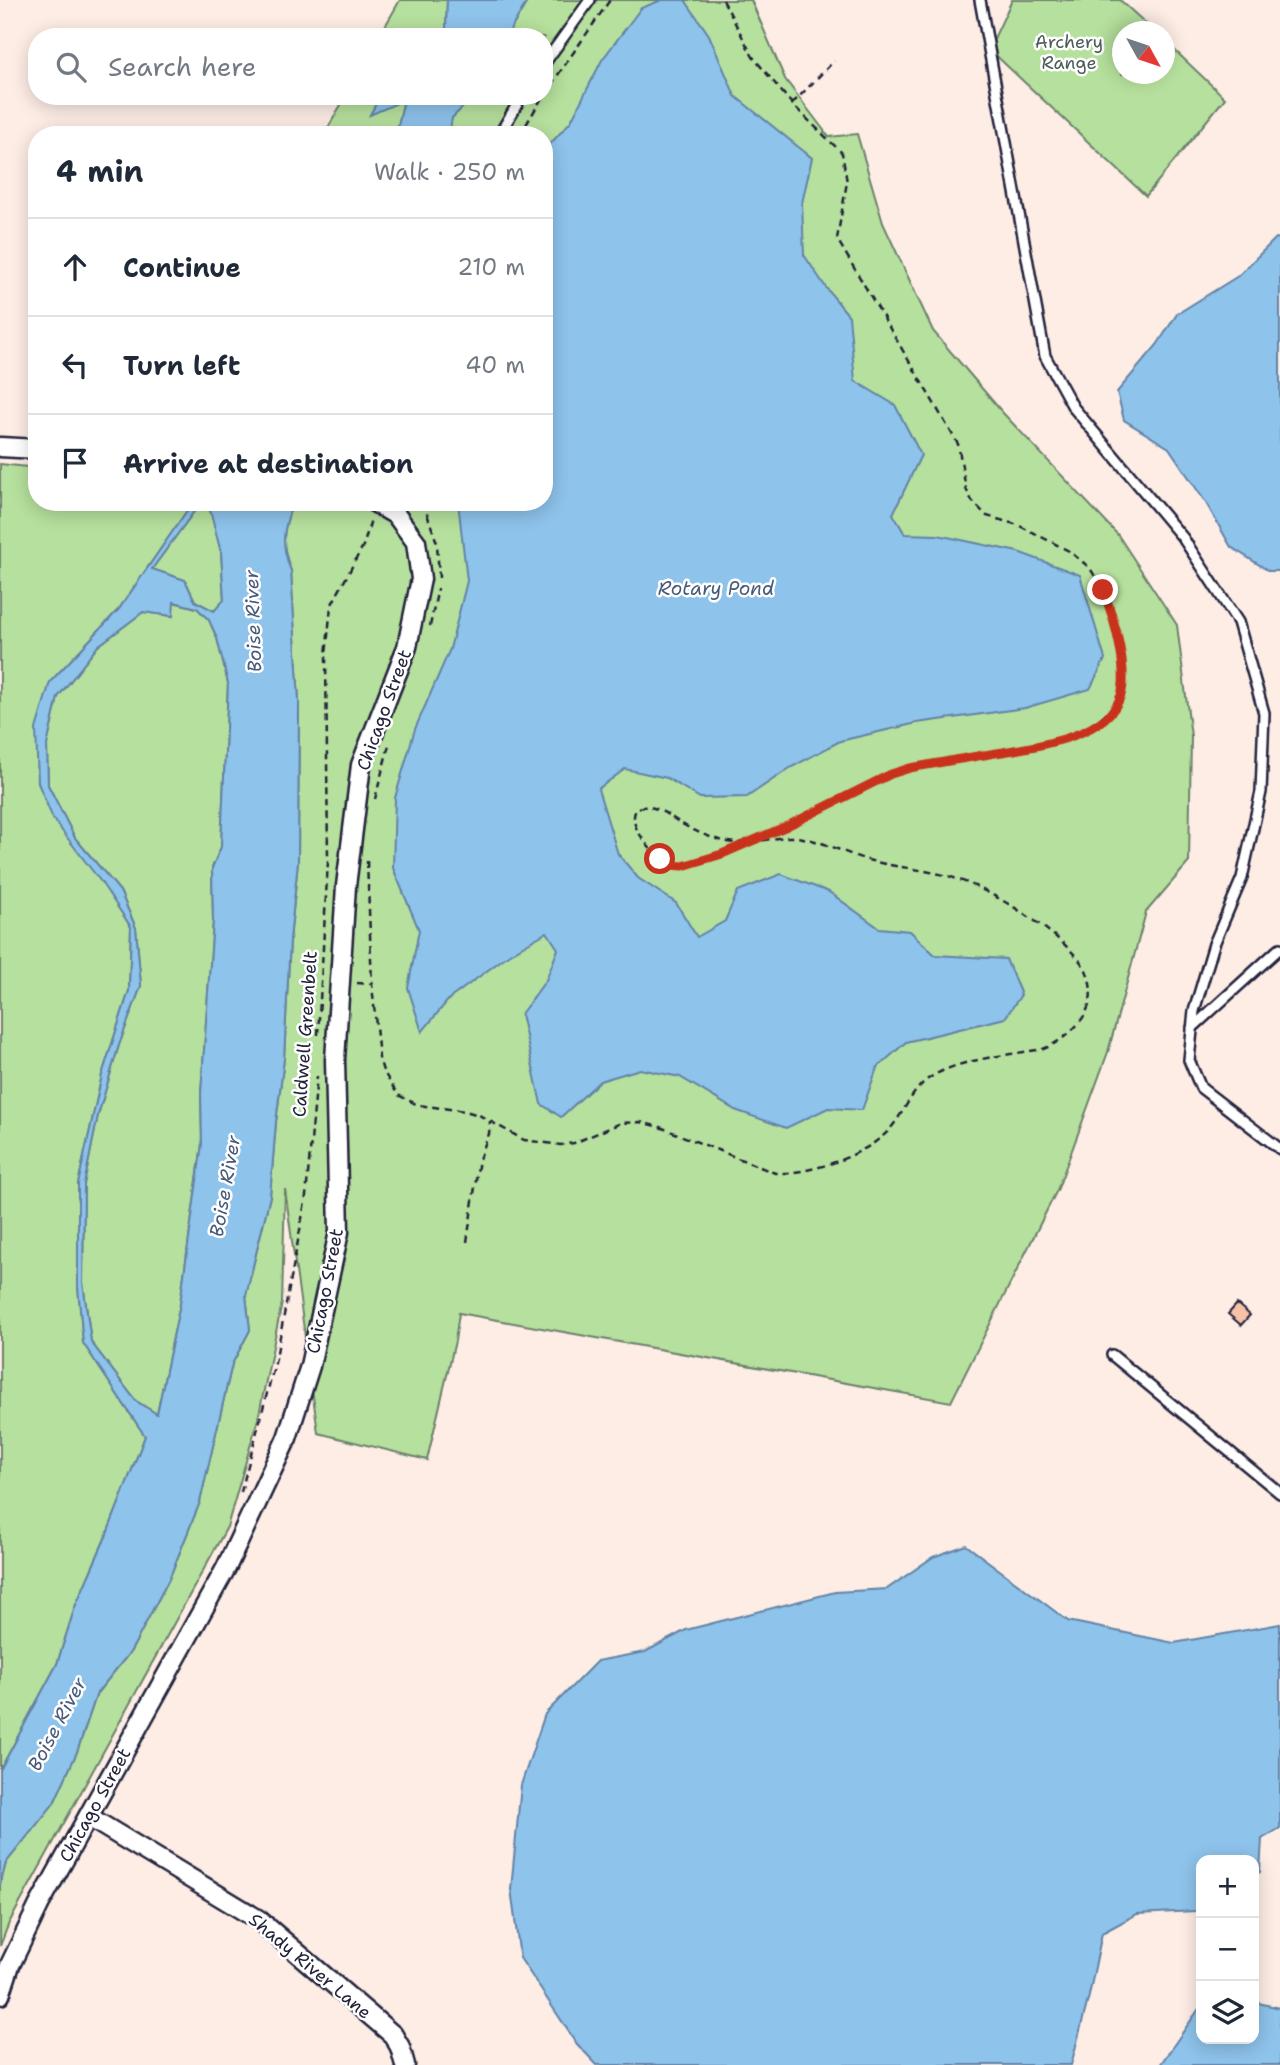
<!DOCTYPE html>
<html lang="en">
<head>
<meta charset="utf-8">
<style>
	body { margin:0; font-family:"Shantell Sans",sans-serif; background:#f6f6f7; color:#1f2937 }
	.controls { position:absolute; right:21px; bottom:21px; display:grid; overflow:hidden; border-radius:14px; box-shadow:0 4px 18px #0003 }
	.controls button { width:63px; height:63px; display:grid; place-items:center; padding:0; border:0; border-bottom:2px solid #e0e1e3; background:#fff; color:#1f2937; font:35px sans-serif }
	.compass { position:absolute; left:1112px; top:21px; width:63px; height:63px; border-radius:50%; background:#fff; box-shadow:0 4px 18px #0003; rotate:130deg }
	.stop { position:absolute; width:21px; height:21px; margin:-16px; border:5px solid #c8321e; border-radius:50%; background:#fff }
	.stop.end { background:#c8321e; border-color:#fff; box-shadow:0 2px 7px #0008 }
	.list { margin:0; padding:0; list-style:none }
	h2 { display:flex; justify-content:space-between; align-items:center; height:91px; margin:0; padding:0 28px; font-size:30px }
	h2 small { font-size:23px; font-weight:400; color:#747a83 }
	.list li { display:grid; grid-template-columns:46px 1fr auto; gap:21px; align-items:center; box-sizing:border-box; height:98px; padding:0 28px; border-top:2px solid #e0e1e3 }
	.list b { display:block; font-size:26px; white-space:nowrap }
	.list em { font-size:23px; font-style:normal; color:#747a83 }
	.icon { flex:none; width:38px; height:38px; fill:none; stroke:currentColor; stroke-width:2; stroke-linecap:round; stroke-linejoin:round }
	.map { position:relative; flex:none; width:1280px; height:2065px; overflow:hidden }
	.search { position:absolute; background:#fff; box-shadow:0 4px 18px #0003; left:28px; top:28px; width:525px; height:77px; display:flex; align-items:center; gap:18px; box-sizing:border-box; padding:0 24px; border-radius:28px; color:#747a83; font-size:26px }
	.panel { position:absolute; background:#fff; box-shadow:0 4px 18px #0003; left:28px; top:126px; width:525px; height:385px; border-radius:28px }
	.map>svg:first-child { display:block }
	.green { fill:#b6e09d; stroke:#6c816c; stroke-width:2 }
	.water { fill:#8ec3eb; stroke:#6383a5; stroke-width:2; fill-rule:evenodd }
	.building { fill:#f7c3a8; stroke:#22223b; stroke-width:2 }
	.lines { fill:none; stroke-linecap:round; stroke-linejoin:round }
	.lane-casing { stroke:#22223b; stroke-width:14 }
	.street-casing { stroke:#22223b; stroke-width:23 }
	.path { stroke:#22223b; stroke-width:2.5; stroke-dasharray:7 5; stroke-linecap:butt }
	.lane { stroke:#fff; stroke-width:9 }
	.street { stroke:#fff; stroke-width:18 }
	.route { stroke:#c8321e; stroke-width:9 }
	.labels { text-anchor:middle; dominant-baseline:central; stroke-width:5; stroke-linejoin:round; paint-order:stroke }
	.park-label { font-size:18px; fill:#4e5b58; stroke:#fff }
	.street-label { font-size:18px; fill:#22223b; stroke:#fff }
	.water-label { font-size:19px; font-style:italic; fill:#485a79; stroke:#fff }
</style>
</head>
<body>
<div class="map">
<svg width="1280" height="2065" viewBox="0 0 1280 2065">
	<rect width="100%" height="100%" fill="#fdede5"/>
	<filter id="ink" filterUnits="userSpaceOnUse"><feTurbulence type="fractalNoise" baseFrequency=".0143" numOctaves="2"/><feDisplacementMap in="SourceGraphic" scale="14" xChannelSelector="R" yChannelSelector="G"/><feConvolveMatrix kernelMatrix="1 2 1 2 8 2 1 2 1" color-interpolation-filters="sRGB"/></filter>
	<g filter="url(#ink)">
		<g class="green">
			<path d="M400,0H447L446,29L439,37H379Z"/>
			<path d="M528,0H751L785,79L829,137L857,134L883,223L933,331L1002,412L1118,535L1177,625L1191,736L1189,862L1146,912L1108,1052L1058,1188L951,1402L459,1313L455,1341L427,1460L318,1433L285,1189L282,1303L258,1419L227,1527L9,1923L0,1946V1885L6,1863L54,1803L77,1752L97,1693L131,1651L169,1579L200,1502L232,1364L250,1330L246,1295L270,1196L276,1122L284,1059L290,940L298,862L299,701L291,571C280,544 283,529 293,502L336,505L337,502H544V135H449L451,118L474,96H544V37H506Z"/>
			<path d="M1012,0H1120L1154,31L1122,32V74H1164L1165,41L1225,98L1146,196L989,49Z"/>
			<path d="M346,96H380L371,114L404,99L396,135H324Z"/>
			<path d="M0,464L37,468V502H193L119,609L50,682L38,783L131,927L129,991L102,1075L78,1184V1286L83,1343L145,1436L107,1534L75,1607L57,1664L0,1770Z"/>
			<path d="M201,502H208L221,552L224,601L214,611L195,601L185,580L152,569Z"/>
			<path d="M173,602L197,608L209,620L217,638L228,683L221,847L212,868L213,921L201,1093L202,1144L180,1304L157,1414L136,1401L91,1342L83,1283L84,1184L98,1115L119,1045L141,986L136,928L120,891L75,838L48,785L47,745L58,697L98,646L143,612L173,616Z"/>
		</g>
		<g class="water">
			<path d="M447,0H528L506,37H439L446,29Z"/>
			<path d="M662,0H685L709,35L735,96L812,158L802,203L804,255L827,289L849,316L855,381L895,405L921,455L893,514L905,534L938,535L1018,552L1080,575L1105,659L1090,689L1025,708L917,723L840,741L790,768L747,797L700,798L667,778L625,769L598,789L618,854L638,878L676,903L697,937L725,921L738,891L781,874L829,892L879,928L910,931L935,955L1006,959L1021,995L1005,1018L906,1042L877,1068L862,1110L828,1108L786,1128L735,1110L680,1077L640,1069L600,1081L561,1117L541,1104L521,1014L546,980L558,949L547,932L511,953L449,999L422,1032L408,988L419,930L393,868L395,798L415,729L450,649L467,581L458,502H544V151L571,121L602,60L641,8Z"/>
			<path d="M380,96H474L452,118L449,135H396L404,100L370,115Z"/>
			<path d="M1276,238L1280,239V571H1269L1231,547L1206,503L1169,448L1124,420L1117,392L1157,345L1177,314L1238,276Z"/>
			<path d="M193,502H201L152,569L185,580L195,601L214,611L224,600L221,552L208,502H293C283,529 280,544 291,571L299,701L298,862L290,940L284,1059L276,1122L270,1196L246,1295L250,1330L232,1364L200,1502L169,1579L131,1651L97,1693L77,1752L54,1803L6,1863L0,1885V1770L57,1664L75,1607L107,1534L145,1436L83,1343L78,1286V1184L102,1075L129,991L131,927L101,882L53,819L38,783L36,729L50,682L119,609ZM174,602L197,608L209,620L217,638L228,683L221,847L212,868L213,921L201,1093L202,1144L180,1304L157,1414L136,1401L91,1342L83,1283L84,1184L98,1115L119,1045L141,986L136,928L120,891L75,838L48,785L47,745L58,697L98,646L143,612L173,616Z"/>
			<path d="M966,1545L1068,1621L1174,1643L1280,1624V1828L1262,1839L1260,1872L1254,1876V1860H1201V1907L1195,1911L1137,1914L1102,1933L1089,1996L1071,2065H597L577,2044L520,1958L511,1889L521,1785L545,1714L597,1661L645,1652L686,1630L835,1592L887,1589L933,1557Z"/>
			<path d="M1254,2002L1280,2008V2065H1160L1201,2006V2039H1254Z"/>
		</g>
		<path class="building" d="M1237,1304L1250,1315L1241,1325L1228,1314Z"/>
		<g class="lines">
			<defs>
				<g id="lane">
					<path d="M980,0L1045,356L1073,407L1183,538L1238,622L1264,713L1261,792L1242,878L1214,944L1194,1011L1189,1060L1201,1088L1280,1149"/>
					<path d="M544,64L590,0"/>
					<path d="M499,135L522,96"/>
					<path d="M1192,1028L1280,948"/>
					<path d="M1112,1355L1280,1493"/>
				</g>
				<g id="street">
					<path d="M0,447L37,449"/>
					<path d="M89,1817L259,1920L393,2035L400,2047L405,2065"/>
					<path d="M0,1995L10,1965L39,1905L226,1568L287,1438L310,1366L339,1232L335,1060L346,886L361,765L407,647L421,579L416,542L396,515L374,502"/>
				</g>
			</defs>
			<use href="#lane" class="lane-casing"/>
			<use href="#street" class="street-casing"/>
			<g class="path">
				<path d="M544,95L610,0"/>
				<path d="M792,104L834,61"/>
				<path d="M520,135L543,96"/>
				<path d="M423,502L437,543L439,578"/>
				<path d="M430,626L438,588"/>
				<path d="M375,799L390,741"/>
				<path d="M367,861L372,984L379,1058L383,1071L398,1095L418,1105L465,1111L479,1115L524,1140L561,1145L574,1143L621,1123L640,1122L660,1127L775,1173C808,1175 867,1155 889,1130C903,1115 911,1091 928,1079C956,1059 1009,1055 1043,1049C1062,1042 1086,1022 1090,1001C1092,991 1090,979 1086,970C1067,936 993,891 957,879C928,869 897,868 868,860C846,854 825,842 803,838C777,833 749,848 724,841C711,838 696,832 684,825C669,817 654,801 636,809C630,822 638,832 646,843C652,852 663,863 674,865C699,869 728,851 750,842C777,829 805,817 832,804C858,791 882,777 910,768L1044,745L1069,738L1090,727L1115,707L1121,695L1123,677L1114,618L1103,590L1090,568L1069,551L1018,525L987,516L972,501L966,489L958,444L837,239L847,182L842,153L792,104L753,57L723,0"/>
				<path d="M357,983L372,984"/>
				<path d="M318,1035L328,861L326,655L331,606L364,544L371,519"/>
				<path d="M467,1242L479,1159L489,1134L490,1121"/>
				<path d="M241,1492L275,1363L300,1230L306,1196L317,1076"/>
			</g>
			<use href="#lane" class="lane"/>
			<use href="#street" class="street"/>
		</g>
	</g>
	<g class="lines" filter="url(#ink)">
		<path class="route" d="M660,859L671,865L683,866L722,854L787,826L891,774L910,768C934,764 959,759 984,755C1023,748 1107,741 1121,695C1129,668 1113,615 1103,590"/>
	</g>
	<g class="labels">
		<g class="park-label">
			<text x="1069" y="42">Archery<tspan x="1069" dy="21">Range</tspan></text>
		</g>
		<g class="street-label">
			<text transform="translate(384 710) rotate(-70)">Chicago Street</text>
			<text transform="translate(305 1034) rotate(-86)">Caldwell Greenbelt</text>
			<text transform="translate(325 1291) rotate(-79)">Chicago Street</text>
			<text transform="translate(95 1805) rotate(-61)">Chicago Street</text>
			<text transform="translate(310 1966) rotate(40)">Shady River Lane</text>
		</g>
		<g class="water-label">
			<text x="716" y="588">Rotary Pond</text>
			<text transform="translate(253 621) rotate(-92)">Boise River</text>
			<text transform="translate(225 1186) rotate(-80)">Boise River</text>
			<text transform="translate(57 1724) rotate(-62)">Boise River</text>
		</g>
	</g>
</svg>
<div class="controls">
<button>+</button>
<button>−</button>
<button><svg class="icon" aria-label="layers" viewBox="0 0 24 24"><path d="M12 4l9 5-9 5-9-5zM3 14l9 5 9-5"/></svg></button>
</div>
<svg class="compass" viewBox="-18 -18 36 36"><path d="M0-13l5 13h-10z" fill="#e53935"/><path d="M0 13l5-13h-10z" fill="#747a83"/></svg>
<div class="stop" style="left:660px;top:859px"></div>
<div class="stop end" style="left:1103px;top:590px"></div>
<div class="search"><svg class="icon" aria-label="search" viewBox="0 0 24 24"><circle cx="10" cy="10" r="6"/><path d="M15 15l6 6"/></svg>Search here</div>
<section class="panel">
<h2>4 min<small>Walk · 250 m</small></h2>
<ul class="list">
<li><svg class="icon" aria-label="ahead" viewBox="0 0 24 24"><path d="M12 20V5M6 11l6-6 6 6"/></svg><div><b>Continue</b></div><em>210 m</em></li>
<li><svg class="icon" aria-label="left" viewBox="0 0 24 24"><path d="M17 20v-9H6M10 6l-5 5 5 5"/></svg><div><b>Turn left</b></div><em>40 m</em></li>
<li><svg class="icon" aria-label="arrive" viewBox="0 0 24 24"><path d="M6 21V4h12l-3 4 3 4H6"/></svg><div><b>Arrive at destination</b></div></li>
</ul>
</section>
</div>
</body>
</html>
